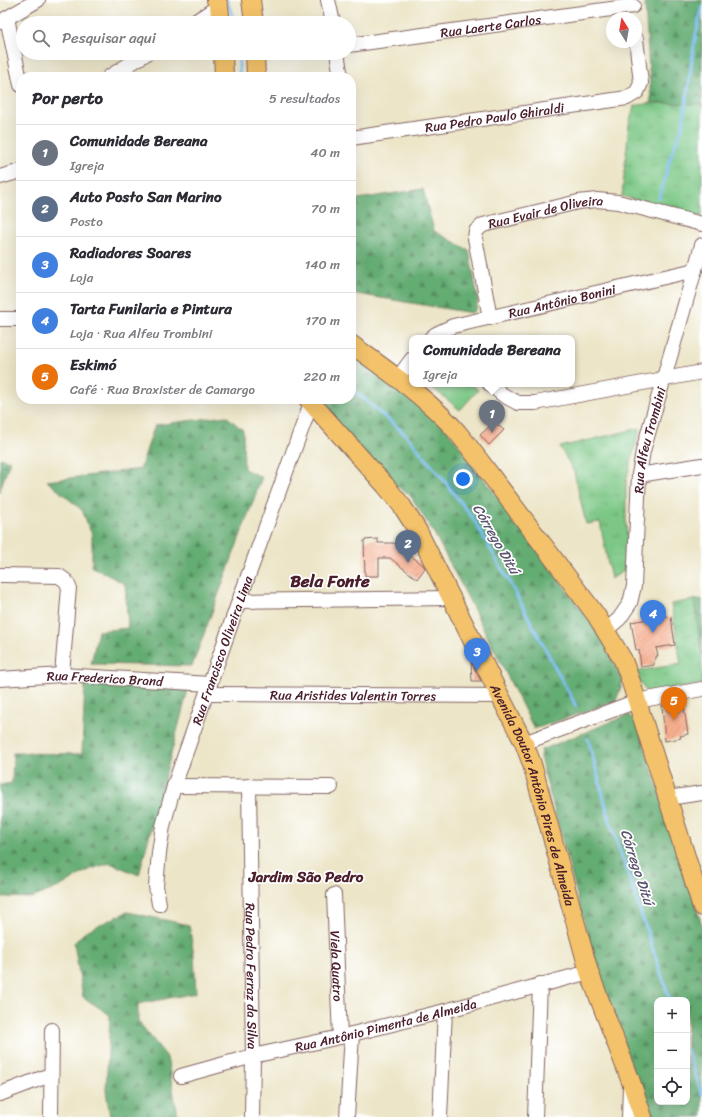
<!DOCTYPE html>
<html lang="pt">
<head>
<meta charset="utf-8">
<style>
	body { margin:0; font-family:Sriracha,sans-serif; background:#f2f2f3; color:#2b2b33 }
	.controls { position:absolute; right:12px; bottom:12px; display:grid; overflow:hidden; border-radius:8px; box-shadow:0 4px 16px #0002 }
	.controls button { width:36px; height:36px; display:grid; place-items:center; padding:0; border:0; border-bottom:1px solid #e1e1e2; background:#fff; color:#2b2b33; font:20px sans-serif }
	.compass { position:absolute; left:606px; top:12px; width:36px; height:36px; border-radius:50%; background:#fff; box-shadow:0 4px 16px #0002; rotate:349deg }
	.you { position:absolute; left:463px; top:479px; width:14px; height:14px; margin:-10px; border:3px solid #fff; border-radius:50%; background:#1a73e8; box-shadow:0 0 0 6px #1a73e833 }
	.badge { display:grid; place-items:center; width:26px; height:26px; border-radius:50%; background:#0b8043; color:#fff; font-size:13px; font-weight:700 }
	.pin { position:absolute; translate:-50% -33px; filter:drop-shadow(0 1px 2px #0008) }
	.pin::after { content:''; position:absolute; top:21px; width:14px; height:12px; background:inherit; clip-path:polygon(0 0,100% 0,50% 100%) }
	.popup { position:absolute; left:409px; top:335px; width:166px; height:52px; box-sizing:border-box; display:grid; place-content:center; border-radius:8px; background:#fff; filter:drop-shadow(0 1px 3px #0005); font-size:13px; white-space:nowrap; color:#7c7c81 }
	.popup b { font-size:15px; color:#2b2b33 }
	.popup::after { content:''; position:absolute; left:50%; top:100%; margin-left:-8px; border:8px solid transparent; border-top-color:#fff }
	.list { margin:0; padding:0; list-style:none }
	h2 { display:flex; justify-content:space-between; align-items:center; height:52px; margin:0; padding:0 16px; font-size:17px }
	h2 small { font-size:13px; font-weight:400; color:#7c7c81 }
	.list li { display:grid; grid-template-columns:26px 1fr auto; gap:12px; align-items:center; box-sizing:border-box; height:56px; padding:0 16px; border-top:1px solid #e1e1e2 }
	.list b { display:block; font-size:15px; white-space:nowrap }
	.list p { margin:0; font-size:13px; white-space:nowrap; color:#7c7c81 }
	.list em { font-size:13px; font-style:normal; color:#7c7c81 }
	.icon { flex:none; width:22px; height:22px; fill:none; stroke:currentColor; stroke-width:2; stroke-linecap:round; stroke-linejoin:round }
	.map { position:relative; flex:none; width:702px; height:1117px; overflow:hidden }
	.search { position:absolute; background:#fff; box-shadow:0 4px 16px #0002; left:16px; top:16px; width:340px; height:44px; display:flex; align-items:center; gap:10px; box-sizing:border-box; padding:0 14px; border-radius:22px; color:#7c7c81; font-size:15px }
	.panel { position:absolute; background:#fff; box-shadow:0 4px 16px #0002; left:16px; top:72px; width:340px; height:332px; border-radius:16px }
	.map>svg:first-child { display:block }
	.green { fill:#7bc785; stroke:#627358 }
	.forest { fill:url(#forest-firs); stroke:#57664e; fill-rule:evenodd }
	.park { fill:url(#park-tufts); stroke:#627358 }
	.lines { fill:none; stroke-linecap:round; stroke-linejoin:round }
	.stream { stroke:#7abdf0; stroke-width:3 }
	.building { fill:url(#building-hatch) }
	.minor-casing { stroke:#836462; stroke-width:16 }
	.major-casing { stroke:#836462; stroke-width:20 }
	.minor { stroke:#fff; stroke-width:14 }
	.major { stroke:#f3c26a; stroke-width:18 }
	.labels { text-anchor:middle; dominant-baseline:central; stroke-width:3.5; stroke-linejoin:round; paint-order:stroke }
	.street-label { font-size:13px; fill:#4a1f2b; stroke:#fff }
	.water-label { font-size:14px; font-style:italic; fill:#5b5670; stroke:#fff }
	.quarter-label { font-size:15px; font-weight:bold; fill:#4a1f2b; stroke:#fff }
	.district-label { font-size:17px; font-weight:bold; fill:#4a1f2b; stroke:#fff }
</style>
</head>
<body>
<div class="map">
<svg width="702" height="1117" viewBox="0 0 702 1117">
	<defs>
		<pattern id="forest-firs" width="22" height="20" patternUnits="userSpaceOnUse"><rect width="22" height="20" fill="#64ac72"/><path d="M5 1l3.5 6h-7zM16 11l3.5 6h-7z" fill="#548b5e"/></pattern>
		<pattern id="park-tufts" width="24" height="20" patternUnits="userSpaceOnUse"><rect width="24" height="20" fill="#7bc785"/><path d="M3 7l-1-3M5 7V3M7 7l1-3M15 17l-1-3M17 17v-4M19 17l1-3" fill="none" stroke="#6caa73"/></pattern>
		<pattern id="building-hatch" width="6" height="6" patternUnits="userSpaceOnUse"><rect width="6" height="6" fill="#f7ae8e"/><path d="M-1 1l2-2M0 6l6-6M5 7l2-2" fill="none" stroke="#d5957b"/></pattern>
	</defs>
	<rect width="100%" height="100%" fill="#fff"/>
	<filter id="ink" filterUnits="userSpaceOnUse"><feTurbulence type="fractalNoise" baseFrequency=".025" numOctaves="2"/><feDisplacementMap in="SourceGraphic" scale="8" xChannelSelector="R" yChannelSelector="G"/><feConvolveMatrix kernelMatrix="1 2 1 2 8 2 1 2 1" color-interpolation-filters="sRGB"/></filter>
	<filter id="wash" filterUnits="userSpaceOnUse"><feTurbulence type="fractalNoise" baseFrequency=".012" numOctaves="4" result="noise"/><feDisplacementMap in="SourceGraphic" scale="16" xChannelSelector="R" yChannelSelector="G"/><feGaussianBlur stdDeviation="0.9" result="paint"/><feColorMatrix in="noise" values="0 0 0 0 0 0 0 0 0 0 0 0 0 0 0 0 0 1.4 0 .05"/><feComposite in="paint" operator="in"/></filter>
	<g filter="url(#wash)">
		<rect width="100%" height="100%" fill="#ece5c7"/>
		<path class="green" d="M428,384H471L478,390L460,410Z"/>
		<g class="forest">
			<path d="M646,0H702V104L651,103L645,4Z"/>
			<path d="M423,189L434,231L469,250L478,300L476,309L472,313L351,293V200Z"/>
			<path d="M351,353L446,428L601,636L623,681L616,701L534,729L467,596L434,533L410,495L385,479L314,399H351Z"/>
			<path d="M226,416L243,430L244,469L262,477L192,666L91,664L98,631L128,628L125,584L92,567V535L82,510L47,481L140,469L155,425Z"/>
			<path d="M0,458L10,461L1,487L0,493Z"/>
			<path d="M702,599V655L694,600Z"/>
			<path d="M85,682L188,690L139,875L110,863L88,870L61,886L32,898L0,897V785L12,783L13,753L82,754Z"/>
			<path d="M628,715L637,722L702,925V1117H646L632,1068L594,959L540,757L541,750ZM657,1000H687V1102H657Z"/>
			<path d="M127,912L189,925L194,955L196,993L138,1004V1021L167,1057L178,1117H110L106,1090L110,1015L83,997L74,943L86,931Z"/>
		</g>
		<g class="park">
			<path d="M651,103L702,104V216H694L622,196L629,124L634,106Z"/>
			<path d="M640,428L626,481V517L628,568L611,579L600,522L586,524L574,472L560,447Z"/>
			<path d="M694,600L702,655V684L655,692L645,690L640,682L637,671L681,664L671,604Z"/>
		</g>
		<g class="lines">
			<g class="stream">
				<path d="M227,0L235,23"/>
				<path d="M238,53L240,77"/>
				<path d="M659,198L671,156L683,125L695,39L702,7"/>
				<path d="M351,388L406,435L442,478L472,517L510,583L576,706"/>
				<path d="M588,739L610,821L670,1000"/>
				<path d="M687,1050L702,1094"/>
			</g>
		</g>
		<g id="blocks">
			<g class="building">
				<path d="M494,422L504,430L489,445L480,435Z"/>
				<path d="M378,539V543H394L423,565L425,568L417,579L390,558H379V576H365L364,540Z"/>
				<path d="M667,616L668,618L671,617L675,645L656,648L658,656H656V659L654,660V665L641,667L639,650H636L631,622Z"/>
				<path d="M471,662L481,681H472Z"/>
				<path d="M683,702L688,734L680,736L681,738L665,741L662,706Z"/>
			</g>
		</g>
	</g>
	<g filter="url(#ink)">
		<use href="#blocks" fill-opacity="0" stroke="#836462" stroke-width="1"/>
		<g class="lines">
			<defs>
				<g id="minor">
					<path d="M328,0L333,23"/>
					<path d="M7,18L21,85"/>
					<path d="M0,22L38,0"/>
					<path d="M193,23L219,6"/>
					<path id="s1" d="M349,45L633,6"/>
					<path d="M337,53L341,77"/>
					<path d="M109,77L147,53"/>
					<path id="s2" d="M351,138L627,98L637,92L641,83L636,39"/>
					<path d="M0,177L21,171"/>
					<path id="s3" d="M490,318L475,238L476,231L483,225L578,202L597,200L618,202L702,224"/>
					<path d="M0,319H21"/>
					<path id="s4" d="M431,338L436,334L453,326L695,270"/>
					<path d="M398,378L412,359"/>
					<path d="M490,384L503,395L518,403H535L702,372"/>
					<path d="M639,475L702,465"/>
					<path d="M0,575L59,576L66,581L69,587L62,675"/>
					<path d="M239,601L451,598"/>
					<path id="s5" d="M606,630L619,619L630,603L634,586L639,475L643,451L702,245"/>
					<path id="s6" d="M0,679L62,675L210,684"/>
					<path id="s7" d="M207,694L500,696"/>
					<path d="M524,743L637,701L702,689"/>
					<path d="M174,786L331,787"/>
					<path id="s8" d="M249,786L253,1056L252,1117"/>
					<path d="M668,798L702,793"/>
					<path id="s9" d="M334,895L340,1037"/>
					<path id="s10" d="M159,904L156,886L159,853L163,826L174,786L239,601L311,403"/>
					<path id="s11" d="M181,1076L253,1056L340,1037L445,1011L589,972"/>
					<path d="M0,1094L50,1075"/>
					<path d="M51,1117L52,1030"/>
					<path d="M347,1117L352,1034"/>
					<path d="M440,1117L445,1011"/>
					<path d="M535,1117L540,984"/>
					<path d="M629,1117L630,1087"/>
				</g>
				<g id="major">
					<path d="M216,0L219,6L221,23"/>
					<path d="M251,0L254,23"/>
					<path d="M223,53L224,77"/>
					<path d="M255,53L256,77"/>
					<path d="M351,344C385,369 420,393 449,423C456,430 461,437 467,444L596,615L623,660L630,679L702,907"/>
					<path id="s12" d="M308,399L385,485L402,506L418,531L500,696L524,743L532,764L589,972L630,1079L643,1117"/>
				</g>
			</defs>
			<use href="#minor" class="minor-casing"/>
			<use href="#major" class="major-casing"/>
			<use href="#minor" class="minor"/>
			<use href="#major" class="major"/>
		</g>
	</g>
	<g class="labels">
		<g class="street-label">
			<text stroke="none"><textPath href="#s1" startOffset="143">Rua Laerte Carlos</textPath></text>
			<text stroke="none"><textPath href="#s2" startOffset="145">Rua Pedro Paulo Ghiraldi</textPath></text>
			<text stroke="none"><textPath href="#s3" startOffset="162">Rua Evair de Oliveira</textPath></text>
			<text stroke="none"><textPath href="#s4" startOffset="137">Rua Antônio Bonini</textPath></text>
			<text stroke="none"><textPath href="#s5" startOffset="201">Rua Alfeu Trombini</textPath></text>
			<text stroke="none"><textPath href="#s10" startOffset="264">Rua Francisco Oliveira Lima</textPath></text>
			<text stroke="none"><textPath href="#s6" startOffset="105">Rua Frederico Brand</textPath></text>
			<text stroke="none"><textPath href="#s7" startOffset="146">Rua Aristides Valentin Torres</textPath></text>
			<text stroke="none"><textPath href="#s12" startOffset="461">Avenida Doutor Antônio Pires de Almeida</textPath></text>
			<text stroke="none"><textPath href="#s9" startOffset="71">Viela Quatro</textPath></text>
			<text stroke="none"><textPath href="#s8" startOffset="190">Rua Pedro Ferraz da Silva</textPath></text>
			<text stroke="none"><textPath href="#s11" startOffset="211">Rua Antônio Pimenta de Almeida</textPath></text>
		</g>
		<g class="water-label">
			<text transform="translate(496 539) rotate(60)">Córrego Ditú</text>
			<text transform="translate(637 867) rotate(72)">Córrego Ditú</text>
		</g>
		<g class="quarter-label">
			<text x="306" y="877">Jardim São Pedro</text>
		</g>
		<g class="district-label">
			<text x="330" y="581">Bela Fonte</text>
		</g>
	</g>
</svg>
<div class="controls">
<button>+</button>
<button>−</button>
<button><svg class="icon" aria-label="locate" viewBox="0 0 24 24"><circle cx="12" cy="12" r="6"/><path d="M12 2v4M12 18v4M2 12h4M18 12h4"/></svg></button>
</div>
<svg class="compass" viewBox="-18 -18 36 36"><path d="M0-13l5 13h-10z" fill="#e53935"/><path d="M0 13l5-13h-10z" fill="#7c7c81"/></svg>
<div class="you"></div>
<div class="pin badge" style="left:492px;top:433px;background:#6b7280">1</div>
<div class="popup"><b>Comunidade Bereana</b>Igreja</div>
<div class="pin badge" style="left:408px;top:563px;background:#5c6f8a">2</div>
<div class="pin badge" style="left:477px;top:671px;background:#3f7fe0">3</div>
<div class="pin badge" style="left:653px;top:633px;background:#3f7fe0">4</div>
<div class="pin badge" style="left:674px;top:720px;background:#e8710a">5</div>
<div class="search"><svg class="icon" aria-label="search" viewBox="0 0 24 24"><circle cx="10" cy="10" r="6"/><path d="M15 15l6 6"/></svg>Pesquisar aqui</div>
<section class="panel">
<h2>Por perto<small>5 resultados</small></h2>
<ul class="list">
<li><span class="badge" style="background:#6b7280">1</span><div><b>Comunidade Bereana</b><p>Igreja</p></div><em>40 m</em></li>
<li><span class="badge" style="background:#5c6f8a">2</span><div><b>Auto Posto San Marino</b><p>Posto</p></div><em>70 m</em></li>
<li><span class="badge" style="background:#3f7fe0">3</span><div><b>Radiadores Soares</b><p>Loja</p></div><em>140 m</em></li>
<li><span class="badge" style="background:#3f7fe0">4</span><div><b>Tarta Funilaria e Pintura</b><p>Loja · Rua Alfeu Trombini</p></div><em>170 m</em></li>
<li><span class="badge" style="background:#e8710a">5</span><div><b>Eskimó</b><p>Café · Rua Braxister de Camargo</p></div><em>220 m</em></li>
</ul>
</section>
</div>
</body>
</html>
